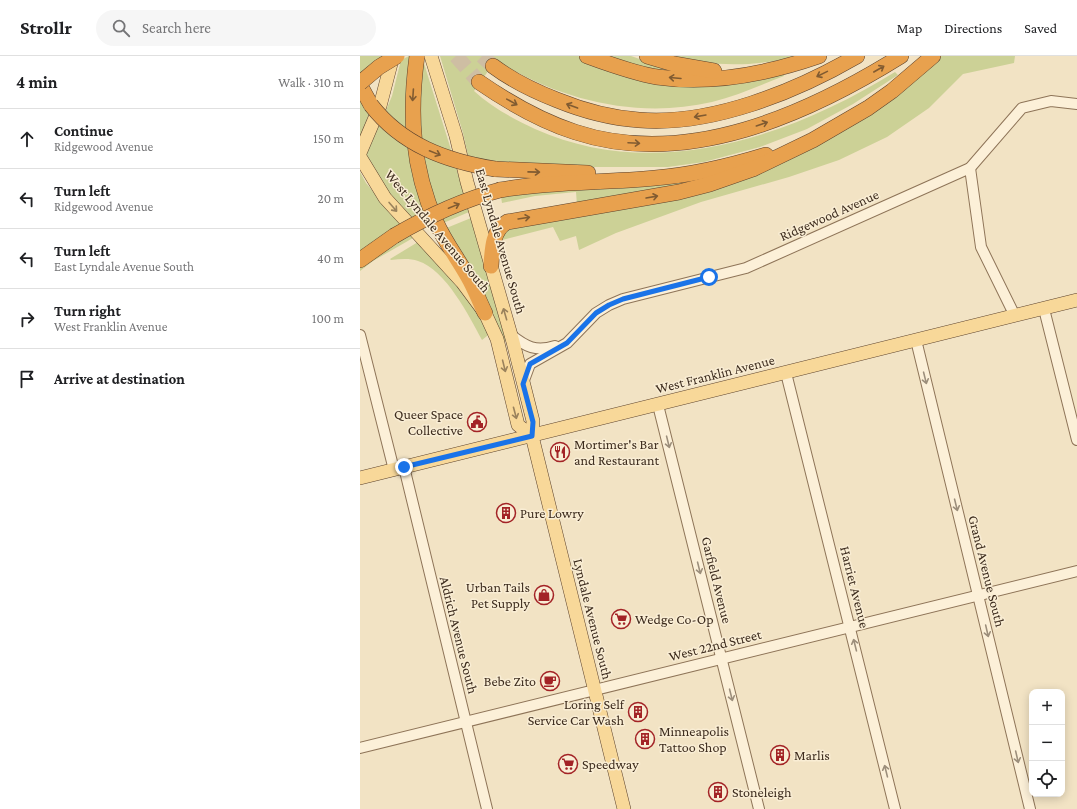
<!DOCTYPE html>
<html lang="en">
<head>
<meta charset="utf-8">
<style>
	body { margin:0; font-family:"Crimson Pro",serif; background:#f6f6f6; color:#202124 }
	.controls { position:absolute; right:12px; bottom:12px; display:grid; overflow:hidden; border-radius:8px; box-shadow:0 2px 10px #0003 }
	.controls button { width:36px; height:36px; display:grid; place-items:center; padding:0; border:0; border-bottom:1px solid #e0e0e0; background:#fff; color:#202124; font:20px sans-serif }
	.stop { position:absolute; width:12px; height:12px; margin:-9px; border:3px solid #1a73e8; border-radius:50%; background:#fff }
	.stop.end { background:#1a73e8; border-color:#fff; box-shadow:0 1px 4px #0008 }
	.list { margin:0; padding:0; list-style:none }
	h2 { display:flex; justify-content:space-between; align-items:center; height:52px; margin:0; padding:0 16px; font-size:17px }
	h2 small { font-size:13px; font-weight:400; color:#757577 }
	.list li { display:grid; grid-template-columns:26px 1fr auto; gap:12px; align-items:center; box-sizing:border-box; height:60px; padding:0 16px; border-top:1px solid #e0e0e0 }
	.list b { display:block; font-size:15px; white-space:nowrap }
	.list p { margin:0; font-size:13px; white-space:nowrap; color:#757577 }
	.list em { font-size:13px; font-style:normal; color:#757577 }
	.icon { flex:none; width:22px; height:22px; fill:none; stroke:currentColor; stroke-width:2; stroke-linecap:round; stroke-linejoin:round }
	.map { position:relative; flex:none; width:717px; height:753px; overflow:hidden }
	header { display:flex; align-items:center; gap:24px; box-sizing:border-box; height:56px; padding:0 20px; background:#fff; border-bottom:1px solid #e0e0e0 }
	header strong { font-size:19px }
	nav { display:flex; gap:22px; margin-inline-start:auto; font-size:14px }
	.search { width:280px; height:36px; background:#f6f6f6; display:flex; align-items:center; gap:10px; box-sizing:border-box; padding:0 14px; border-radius:22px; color:#757577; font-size:15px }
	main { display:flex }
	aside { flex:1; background:#fff }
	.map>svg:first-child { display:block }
	.green { fill:#ccd196 }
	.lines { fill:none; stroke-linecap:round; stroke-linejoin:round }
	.highway-tunnel { stroke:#cebea3; stroke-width:15; stroke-dasharray:15 8; stroke-linecap:butt }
	.minor-casing { stroke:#8e7458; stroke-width:12 }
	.major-casing { stroke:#5c422d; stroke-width:14 }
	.highway-casing { stroke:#5c422d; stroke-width:16 }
	.minor { stroke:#fcf0d8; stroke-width:10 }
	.major { stroke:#f8d899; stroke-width:13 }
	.highway { stroke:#e8a14e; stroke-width:15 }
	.highway-bridge-casing { stroke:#5c422d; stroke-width:16; stroke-linecap:butt }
	.highway-bridge { stroke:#e8a14e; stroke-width:15 }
	.oneway { stroke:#815b31 }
	.oneway2 { stroke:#9a825c }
	.oneway3 { stroke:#9c8e7b }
	.route { stroke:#1a73e8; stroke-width:5 }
	.labels { text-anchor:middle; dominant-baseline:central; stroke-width:3; stroke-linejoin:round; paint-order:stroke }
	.street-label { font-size:14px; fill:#3d2c1e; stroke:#f9edd4 }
	.poi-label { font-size:14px; fill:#3d2c1e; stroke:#f9edd4; text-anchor:start }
</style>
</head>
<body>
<header>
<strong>Strollr</strong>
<div class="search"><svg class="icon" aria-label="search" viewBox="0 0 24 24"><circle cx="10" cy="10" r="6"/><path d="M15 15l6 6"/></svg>Search here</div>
<nav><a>Map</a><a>Directions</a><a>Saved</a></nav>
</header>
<main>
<aside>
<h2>4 min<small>Walk · 310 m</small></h2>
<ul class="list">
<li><svg class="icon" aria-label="ahead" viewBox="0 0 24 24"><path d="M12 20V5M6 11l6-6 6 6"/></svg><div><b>Continue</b><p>Ridgewood Avenue</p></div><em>150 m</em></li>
<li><svg class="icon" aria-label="left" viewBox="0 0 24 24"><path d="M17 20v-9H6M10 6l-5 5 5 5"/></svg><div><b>Turn left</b><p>Ridgewood Avenue</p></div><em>20 m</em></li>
<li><svg class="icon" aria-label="left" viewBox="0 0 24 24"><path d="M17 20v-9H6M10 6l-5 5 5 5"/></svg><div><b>Turn left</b><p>East Lyndale Avenue South</p></div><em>40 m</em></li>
<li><svg class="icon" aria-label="right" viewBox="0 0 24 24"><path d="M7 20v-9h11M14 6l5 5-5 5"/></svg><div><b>Turn right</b><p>West Franklin Avenue</p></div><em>100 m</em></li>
<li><svg class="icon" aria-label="arrive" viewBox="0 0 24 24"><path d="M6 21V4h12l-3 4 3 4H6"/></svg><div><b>Arrive at destination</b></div></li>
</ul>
</aside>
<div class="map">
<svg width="717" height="753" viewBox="0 0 717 753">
	<rect width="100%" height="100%" fill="#f2e3c4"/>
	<g class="green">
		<path d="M0,0H24L0,18Z"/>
		<path d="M49,0H52L48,79L24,59L32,40L41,4Z"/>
		<path d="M80,0H218L269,18L424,16V20C401,29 377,40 352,46C278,63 201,45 136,4L114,35C131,51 154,63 175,73C295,127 430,81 535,16L538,19L493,48L447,73L400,91L344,106L308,111H207L109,104L103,77Z"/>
		<path d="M247,0H271L308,13L307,16L281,11Z"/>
		<path d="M303,0H440C386,12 356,10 303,0Z"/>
		<path d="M581,0H655L654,7L603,18L569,52L527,81L479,104L429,121L341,146L256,177L219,194L216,180L200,185L193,171L142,184L140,178L144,172L333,137L549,27Z"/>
		<path d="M62,1L93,100L56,84Z"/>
		<path d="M0,45L9,58L0,82Z"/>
		<path d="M19,69L29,78L49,92L66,154L50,162L33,143L6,99Z"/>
		<path d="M57,96L96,111L104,138L73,151Z"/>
		<path d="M0,116L6,127L40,168L0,195Z"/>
		<path d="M351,124L217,149L216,136L175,140L142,147L141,141L177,133Z"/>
		<path d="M107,150L109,156L81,168L78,162Z"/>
		<path d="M111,162L146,284L144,285L132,257L84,173Z"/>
		<path d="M48,177L53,182L13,205L0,215V209Z"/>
		<path d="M58,186L106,238L129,275L127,280L122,284C109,260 86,214 58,205C50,202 40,203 31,204L30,203Z"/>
	</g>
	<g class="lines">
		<g class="highway-tunnel">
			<path d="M96,0L119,26"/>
			<path d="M122,0L133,10"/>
		</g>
		<defs>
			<g id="minor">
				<path d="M610,112L621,191L655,260"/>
				<path d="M684,253L717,384"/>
				<path d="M0,279L34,414"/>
				<path d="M151,279C166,291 176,296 195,290"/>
				<path d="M556,284L670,753"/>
				<path d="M426,317L535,753"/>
				<path d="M163,327L170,308L207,287L236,257L249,249L263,243L386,212L610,112L662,52L691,45L717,48"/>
				<path d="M298,349L399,753"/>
				<path d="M44,411L127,753"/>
				<path d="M0,692L717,515"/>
			</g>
			<g id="major">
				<path d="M71,0L96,80L107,126L153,286L173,365L172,380L264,753"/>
				<path d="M0,97L20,50L33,0"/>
				<path d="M0,101L25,142L102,226L125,257L137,283L158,369L172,380"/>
				<path d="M0,422L717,244"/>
			</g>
			<g id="highway">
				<path d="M57,0C49,58 52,112 76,166C85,186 98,203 108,221C115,233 119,245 125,257"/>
				<path d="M227,0C249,8 273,17 297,21C352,29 407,18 459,0"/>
				<path d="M287,0L314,8L354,15"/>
				<path d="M133,10C153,25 174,35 197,44C224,55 250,62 279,64C351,70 435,36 497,0"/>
				<path d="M119,26C148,46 181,65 215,76C327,113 448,58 541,0"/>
				<path d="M0,29L11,49"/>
				<path d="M135,113L228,117"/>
				<path d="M140,134C191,125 244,127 295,122C333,119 370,110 406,99"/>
				<path d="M0,204L34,180"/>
				<path d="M131,210C132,195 132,174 147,166L319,136L350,128L393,113L453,84L508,52L532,35L573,0"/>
			</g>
		</defs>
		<use href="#minor" class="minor-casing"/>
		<use href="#major" class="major-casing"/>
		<use href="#highway" class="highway-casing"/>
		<use href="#minor" class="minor"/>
		<use href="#major" class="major"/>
		<use href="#highway" class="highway"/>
		<defs>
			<g id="highway-bridge">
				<path d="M0,27L19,11L37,0"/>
				<path d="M11,49C42,89 86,105 135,113"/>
				<path d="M34,180C68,160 102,144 140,134"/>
			</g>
		</defs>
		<use href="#highway-bridge" class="highway-bridge-casing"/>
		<use href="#highway-bridge" class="highway-bridge"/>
	</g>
	<defs><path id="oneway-shaft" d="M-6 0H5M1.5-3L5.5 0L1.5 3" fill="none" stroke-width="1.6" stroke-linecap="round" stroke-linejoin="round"/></defs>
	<g class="oneway">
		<use href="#oneway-shaft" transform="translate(519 13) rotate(-30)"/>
		<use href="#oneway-shaft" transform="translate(462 18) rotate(154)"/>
		<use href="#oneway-shaft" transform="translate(315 22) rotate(-175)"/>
		<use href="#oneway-shaft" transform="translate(53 39) rotate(94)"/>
		<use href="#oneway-shaft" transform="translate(152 46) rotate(29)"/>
		<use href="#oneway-shaft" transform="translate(212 50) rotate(-160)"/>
		<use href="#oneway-shaft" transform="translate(340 60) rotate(170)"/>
		<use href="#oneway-shaft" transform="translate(402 68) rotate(-19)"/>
		<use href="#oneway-shaft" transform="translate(274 87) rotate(3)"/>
		<use href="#oneway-shaft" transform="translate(75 97) rotate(22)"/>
		<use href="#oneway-shaft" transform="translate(174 116) rotate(1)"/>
		<use href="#oneway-shaft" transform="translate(292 141) rotate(-10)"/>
		<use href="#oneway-shaft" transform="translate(94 150) rotate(-22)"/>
		<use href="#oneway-shaft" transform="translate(164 162) rotate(-9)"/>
	</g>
	<g class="oneway2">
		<use href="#oneway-shaft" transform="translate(33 151) rotate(49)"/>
		<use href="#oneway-shaft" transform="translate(145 258) rotate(-106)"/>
		<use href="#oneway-shaft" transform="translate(144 310) rotate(76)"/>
		<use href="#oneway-shaft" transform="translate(155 357) rotate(75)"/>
	</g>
	<g class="oneway3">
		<use href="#oneway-shaft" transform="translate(565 322) rotate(76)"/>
		<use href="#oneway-shaft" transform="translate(308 386) rotate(76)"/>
		<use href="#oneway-shaft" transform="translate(596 449) rotate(76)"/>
		<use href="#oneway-shaft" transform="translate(339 512) rotate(76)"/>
		<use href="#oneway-shaft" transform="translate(627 575) rotate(77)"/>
		<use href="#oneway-shaft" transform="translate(495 589) rotate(-104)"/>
		<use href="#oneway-shaft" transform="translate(371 639) rotate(76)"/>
		<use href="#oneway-shaft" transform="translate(657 701) rotate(77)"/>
		<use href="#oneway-shaft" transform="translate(526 715) rotate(-104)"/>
	</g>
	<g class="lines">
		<path class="route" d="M44,411L172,380L173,366L163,328L170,308L207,287L236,257L249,249L263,243L349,221"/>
	</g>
	<defs>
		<symbol id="civic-ring" viewBox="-11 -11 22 22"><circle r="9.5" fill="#f9edd4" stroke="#a32326" stroke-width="1.5"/><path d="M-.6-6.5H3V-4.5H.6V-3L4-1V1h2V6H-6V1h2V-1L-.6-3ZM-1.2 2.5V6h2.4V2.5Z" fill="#a32326"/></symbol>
		<symbol id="restaurant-ring" viewBox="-11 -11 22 22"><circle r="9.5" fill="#f9edd4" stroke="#a32326" stroke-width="1.5"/><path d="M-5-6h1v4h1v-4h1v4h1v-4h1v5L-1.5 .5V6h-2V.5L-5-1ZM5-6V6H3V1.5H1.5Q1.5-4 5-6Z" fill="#a32326"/></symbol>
		<symbol id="building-ring" viewBox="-11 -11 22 22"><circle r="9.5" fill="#f9edd4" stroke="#a32326" stroke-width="1.5"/><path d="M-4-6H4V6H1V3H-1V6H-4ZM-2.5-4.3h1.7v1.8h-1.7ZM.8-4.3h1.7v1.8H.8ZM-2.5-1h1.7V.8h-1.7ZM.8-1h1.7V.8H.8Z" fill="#a32326"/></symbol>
		<symbol id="shop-ring" viewBox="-11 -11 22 22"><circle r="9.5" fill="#f9edd4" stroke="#a32326" stroke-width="1.5"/><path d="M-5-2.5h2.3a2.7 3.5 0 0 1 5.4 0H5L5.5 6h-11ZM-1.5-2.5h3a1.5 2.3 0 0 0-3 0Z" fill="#a32326"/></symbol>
		<symbol id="supermarket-ring" viewBox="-11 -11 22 22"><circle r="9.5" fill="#f9edd4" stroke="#a32326" stroke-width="1.5"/><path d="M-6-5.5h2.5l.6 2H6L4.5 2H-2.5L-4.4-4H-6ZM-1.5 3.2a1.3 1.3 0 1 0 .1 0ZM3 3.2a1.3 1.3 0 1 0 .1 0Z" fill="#a32326"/></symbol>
		<symbol id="cafe-ring" viewBox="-11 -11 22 22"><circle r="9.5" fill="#f9edd4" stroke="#a32326" stroke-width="1.5"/><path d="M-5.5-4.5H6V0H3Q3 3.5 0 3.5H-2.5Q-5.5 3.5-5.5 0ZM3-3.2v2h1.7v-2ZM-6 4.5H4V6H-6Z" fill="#a32326"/></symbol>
	</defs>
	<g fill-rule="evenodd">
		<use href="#civic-ring" x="106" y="355" width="22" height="22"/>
		<use href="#restaurant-ring" x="189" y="385" width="22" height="22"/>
		<use href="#building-ring" x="135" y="446" width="22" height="22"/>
		<use href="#shop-ring" x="173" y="528" width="22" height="22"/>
		<use href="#supermarket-ring" x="250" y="552" width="22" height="22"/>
		<use href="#cafe-ring" x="179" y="614" width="22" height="22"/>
		<use href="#building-ring" x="267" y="645" width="22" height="22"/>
		<use href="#building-ring" x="274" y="672" width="22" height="22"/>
		<use href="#building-ring" x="409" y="688" width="22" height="22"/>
		<use href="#supermarket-ring" x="197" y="697" width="22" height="22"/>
		<use href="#building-ring" x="347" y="725" width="22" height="22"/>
	</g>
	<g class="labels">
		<g class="street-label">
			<text transform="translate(469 159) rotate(-24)">Ridgewood Avenue</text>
			<text transform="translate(78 175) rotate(50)">West Lyndale Avenue South</text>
			<text transform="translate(141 185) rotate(74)">East Lyndale Avenue South</text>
			<text transform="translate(355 318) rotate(-14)">West Franklin Avenue</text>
			<text transform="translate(627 515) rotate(76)">Grand Avenue South</text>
			<text transform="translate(357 524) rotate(76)">Garfield Avenue</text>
			<text transform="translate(495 531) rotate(76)">Harriet Avenue</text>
			<text transform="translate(233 563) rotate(76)">Lyndale Avenue South</text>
			<text transform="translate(99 579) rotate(76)">Aldrich Avenue South</text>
			<text transform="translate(355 589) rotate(-14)">West 22nd Street</text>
		</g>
		<g class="poi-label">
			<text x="103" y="358" text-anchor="end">Queer Space<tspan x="103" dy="16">Collective</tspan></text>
			<text x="214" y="388">Mortimer's Bar<tspan x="214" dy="16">and Restaurant</tspan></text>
			<text x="160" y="457">Pure Lowry</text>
			<text x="170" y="531" text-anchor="end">Urban Tails<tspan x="170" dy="16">Pet Supply</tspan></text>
			<text x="275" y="563">Wedge Co-Op</text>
			<text x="176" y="625" text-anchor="end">Bebe Zito</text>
			<text x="264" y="648" text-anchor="end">Loring Self<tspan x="264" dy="16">Service Car Wash</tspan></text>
			<text x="299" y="675">Minneapolis<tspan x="299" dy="16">Tattoo Shop</tspan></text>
			<text x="434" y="699">Marlis</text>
			<text x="222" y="708">Speedway</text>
			<text x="372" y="736">Stoneleigh</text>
		</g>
	</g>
</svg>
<div class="controls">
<button>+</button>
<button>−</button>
<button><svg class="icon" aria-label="locate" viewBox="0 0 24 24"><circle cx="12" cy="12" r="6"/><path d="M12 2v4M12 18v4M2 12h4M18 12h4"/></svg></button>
</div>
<div class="stop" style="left:349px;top:221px"></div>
<div class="stop end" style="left:44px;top:411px"></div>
</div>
</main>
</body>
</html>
